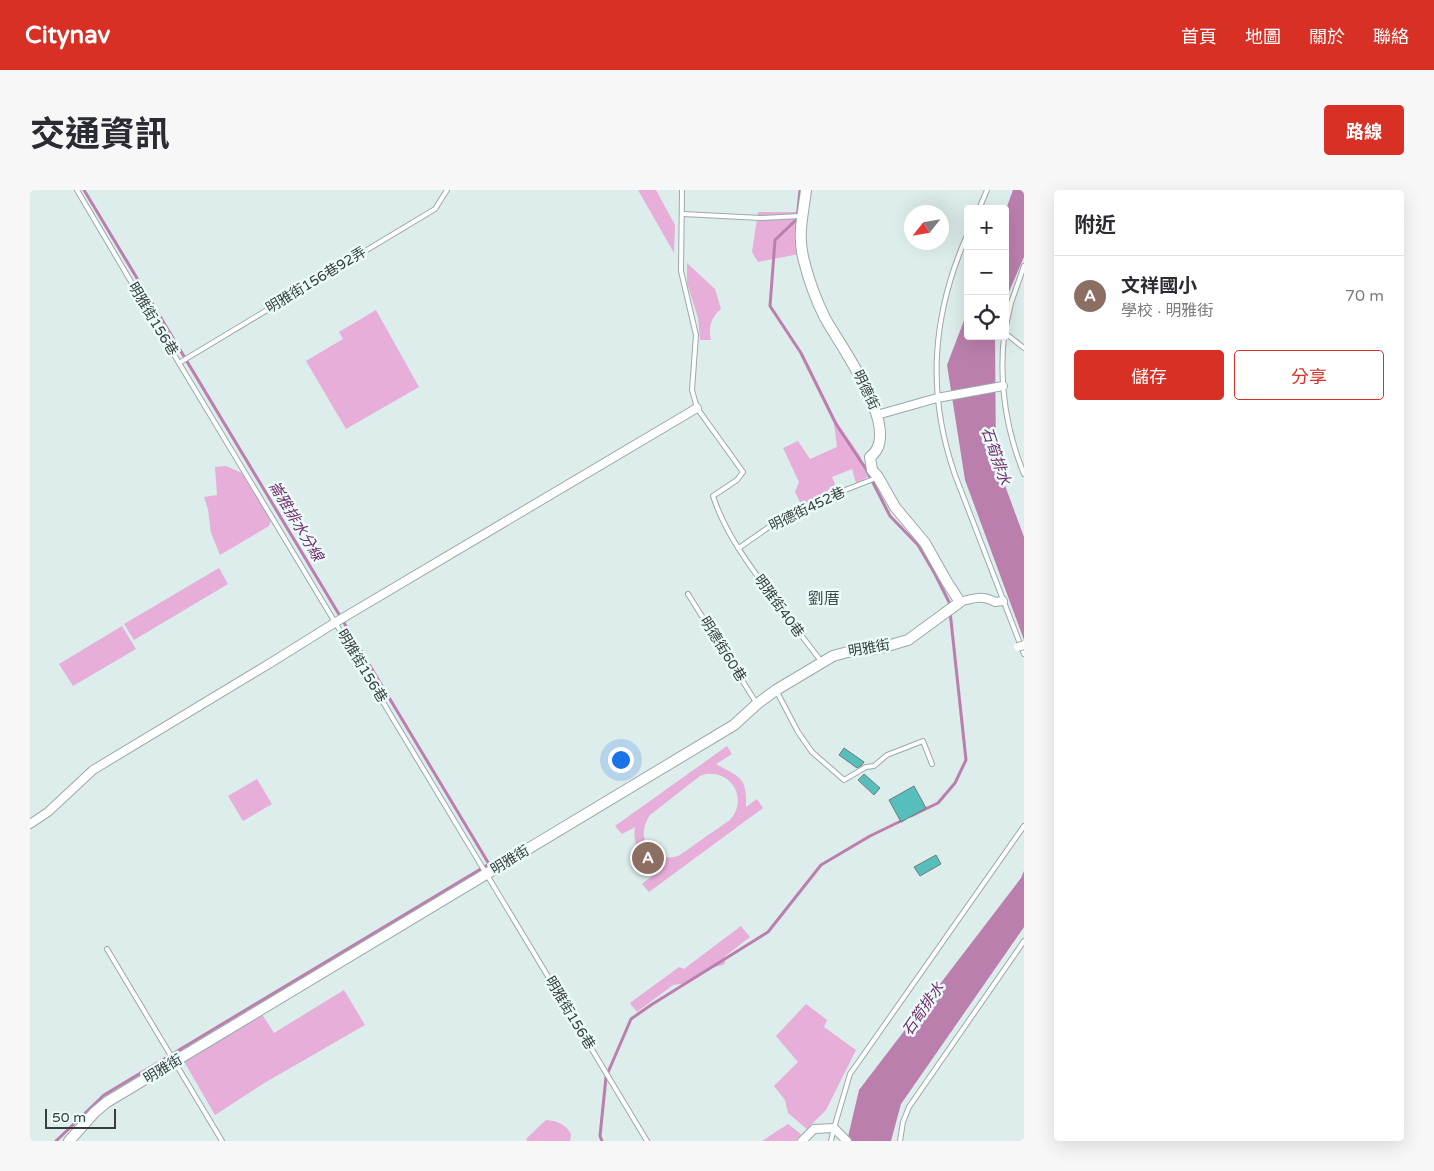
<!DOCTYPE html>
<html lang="zh-TW">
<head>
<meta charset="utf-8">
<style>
	body { margin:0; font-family:"Varela Round","Noto Sans TC",sans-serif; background:#f7f7f7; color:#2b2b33 }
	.controls { position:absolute; right:15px; top:15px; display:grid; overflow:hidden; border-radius:5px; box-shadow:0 5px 20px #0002 }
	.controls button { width:45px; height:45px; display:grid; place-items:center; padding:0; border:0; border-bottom:1px solid #e1e1e2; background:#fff; color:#2b2b33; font:25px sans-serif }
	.compass { position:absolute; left:874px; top:15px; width:45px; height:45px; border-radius:50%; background:#fff; box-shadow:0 5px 20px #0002; rotate:239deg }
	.scale { position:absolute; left:15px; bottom:12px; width:71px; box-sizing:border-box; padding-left:5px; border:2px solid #373e3d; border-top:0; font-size:14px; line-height:18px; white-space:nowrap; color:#373e3d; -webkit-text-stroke:4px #eafbfa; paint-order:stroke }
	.you { position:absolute; left:590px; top:569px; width:18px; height:18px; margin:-12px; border:4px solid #fff; border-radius:50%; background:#1a73e8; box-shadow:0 0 0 8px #1a73e833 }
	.badge { display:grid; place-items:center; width:32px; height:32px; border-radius:50%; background:#d93025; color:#fff; font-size:16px; font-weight:700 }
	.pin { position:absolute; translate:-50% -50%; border:2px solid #fff; box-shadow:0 1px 5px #0006 }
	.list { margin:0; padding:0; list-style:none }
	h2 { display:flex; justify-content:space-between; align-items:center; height:65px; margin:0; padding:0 20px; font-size:21px }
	h2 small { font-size:16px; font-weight:400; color:#7c7c81 }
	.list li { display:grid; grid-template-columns:32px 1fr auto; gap:15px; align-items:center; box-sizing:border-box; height:80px; padding:0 20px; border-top:1px solid #e1e1e2 }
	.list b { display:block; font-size:19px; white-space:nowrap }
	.list p { margin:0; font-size:16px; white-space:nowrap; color:#7c7c81 }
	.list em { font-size:16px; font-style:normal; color:#7c7c81 }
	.actions { display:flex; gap:10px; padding:15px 20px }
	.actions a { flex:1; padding:11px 0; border:1px solid #d93025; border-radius:5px; text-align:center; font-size:18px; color:#d93025 }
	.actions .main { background:#d93025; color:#fff }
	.icon { flex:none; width:28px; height:28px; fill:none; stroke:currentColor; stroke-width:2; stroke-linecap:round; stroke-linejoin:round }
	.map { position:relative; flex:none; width:994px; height:951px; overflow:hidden; border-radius:5px }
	header { display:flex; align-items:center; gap:30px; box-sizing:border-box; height:70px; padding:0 25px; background:#d93025; color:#fff }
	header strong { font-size:24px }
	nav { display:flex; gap:28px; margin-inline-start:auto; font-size:18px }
	.intro { display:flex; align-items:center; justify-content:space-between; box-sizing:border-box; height:120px; padding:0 30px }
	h1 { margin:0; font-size:35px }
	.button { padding:12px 22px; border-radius:5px; background:#d93025; color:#fff; font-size:18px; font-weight:700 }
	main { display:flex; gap:30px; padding:0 30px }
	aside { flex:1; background:#fff; border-radius:5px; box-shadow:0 5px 20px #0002 }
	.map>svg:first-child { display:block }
	.green { fill:#e6aed9; fill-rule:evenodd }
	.water { fill:#bb7fad }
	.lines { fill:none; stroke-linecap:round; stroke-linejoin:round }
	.stream { stroke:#bb7fad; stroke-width:3 }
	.building { fill:#56bebb; stroke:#6f7d7d }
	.service-casing { stroke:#9aaaa9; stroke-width:6 }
	.minor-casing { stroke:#9aaaa9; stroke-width:10 }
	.tertiary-casing { stroke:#9aaaa9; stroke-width:12 }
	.service { stroke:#fff; stroke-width:4 }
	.minor { stroke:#fff; stroke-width:8 }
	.tertiary { stroke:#fff; stroke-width:10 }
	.minor-bridge-casing { stroke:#9aaaa9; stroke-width:10; stroke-linecap:butt }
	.minor-bridge { stroke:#fff; stroke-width:8 }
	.labels { text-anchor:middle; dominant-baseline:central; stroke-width:5; stroke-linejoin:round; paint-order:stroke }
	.street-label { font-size:14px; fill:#373e3d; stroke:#eafbfa }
	.water-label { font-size:15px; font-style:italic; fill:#752d69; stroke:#eafbfa }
	.quarter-label { font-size:16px; fill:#404d4d; stroke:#eafbfa }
</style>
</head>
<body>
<header>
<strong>Citynav</strong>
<nav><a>首頁</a><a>地圖</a><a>關於</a><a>聯絡</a></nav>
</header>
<div class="intro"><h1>交通資訊</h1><a class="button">路線</a></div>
<main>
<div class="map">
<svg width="994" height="951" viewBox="0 0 994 951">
	<rect width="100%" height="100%" fill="#ddedec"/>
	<g class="green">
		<path d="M608,0H626L645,35L644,63Z"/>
		<path d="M728,22H767L769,64L728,72L722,62Z"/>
		<path d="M657,73L685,99L691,119C681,127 678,137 681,150H670L668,128L657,93Z"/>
		<path d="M346,120L389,197L316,239L276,171L313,149L309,142Z"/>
		<path d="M806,231L830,266L838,287L826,293L822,279L802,287L807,299L772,316L765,302L769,292L753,258L768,251L780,269L807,257L804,233Z"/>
		<path d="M196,276L212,283L241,330L239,336L190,365L181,343L178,319L174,307L187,305L185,277Z"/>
		<path d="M189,378L198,394L104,450L94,434Z"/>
		<path d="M92,436L106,459L43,496L29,474Z"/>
		<path d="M697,556L702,564L686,574C710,588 717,586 716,617L727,609L733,618L619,702L612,694L632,678C612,672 602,657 605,637L592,644L585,636ZM676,584C703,581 718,610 700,630C688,638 676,647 664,655C659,659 653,663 648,666C636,670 623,665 617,655C611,645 614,634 620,625L670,586Z"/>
		<path d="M227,589L242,614L213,631L198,606Z"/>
		<path d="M711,736L720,747L694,767L695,774L679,779L658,793L643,795L607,822L600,813L649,777L654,779Z"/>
		<path d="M314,800L335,835L236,892L185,925L152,868L230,821L244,843Z"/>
		<path d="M776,814L797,830L794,837L826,860L796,920L777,939L758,923L755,910L744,896L768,872L746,846Z"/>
		<path d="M516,930C528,931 535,934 541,944L540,951H497L496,949Z"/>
		<path d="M758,934L771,944L766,951H732Z"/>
	</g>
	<g class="water">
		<path d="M983,0H994V67L975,111V22Z"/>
		<path d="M938,120V146H965L966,271L994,347V450L935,290L917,175Z"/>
		<path d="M994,681V737L871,914L861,951H817L829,900L991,688Z"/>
	</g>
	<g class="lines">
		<g class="stream">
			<path d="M770,0L767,29L745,50L740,116L771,163L806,234L836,279L860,326L888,355L905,384L919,412L936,570L925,593L908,613L881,626"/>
			<path d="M26,951L74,905L459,674L54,0"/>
			<path d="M572,951L570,946L576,887L601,829L621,815L738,742L791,675L840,646L873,630"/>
		</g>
	</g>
	<g class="building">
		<path d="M814,558L834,572L832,575L827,578L809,565Z"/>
		<path d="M834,584L850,598L844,605L828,590Z"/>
		<path d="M884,596L896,618L871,632L859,610Z"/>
		<path d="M906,665L911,674L890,686L884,677Z"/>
	</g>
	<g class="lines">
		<defs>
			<g id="service">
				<path d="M47,0L149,173L617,951"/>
				<path d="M652,0L651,81L666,145L662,200L667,218L713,282L707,290L683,306C695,343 719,375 742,406C758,428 774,449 791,471"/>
				<path d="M949,19L957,0"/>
				<path d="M653,24L731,28L770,26"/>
				<path d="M938,43C902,124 896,202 925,285L994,464"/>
				<path d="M975,140L981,113L994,76"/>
				<path d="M975,143L994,158"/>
				<path d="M974,146C969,194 976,240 994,284"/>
				<path d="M149,173L405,19L417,0"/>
				<path d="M709,358L746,332L774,321L805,304L846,288"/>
				<path d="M658,404L727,514"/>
				<path d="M747,502L768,542L782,562L814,590L836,577L844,576L857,565L893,551L902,574"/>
				<path d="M77,759L192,951"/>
				<path d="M801,951L804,938L820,884L994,636"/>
				<path d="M870,951L873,932L879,917L994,751"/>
			</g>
			<g id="minor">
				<path d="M847,225L907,208L973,196"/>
				<path d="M930,412C943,408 953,405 965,412L973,411"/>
				<path d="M0,634L18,622L63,580L242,472L306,432L667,218"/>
				<path d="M772,951L784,939L804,938L817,951"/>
			</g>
			<path id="tertiary" d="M39,951L65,922L77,912L704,535L727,514L746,500L803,466L825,460H838L854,457L878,450L930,412L917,392L895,353L865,317L848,287L842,280L840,267C875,242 809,154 795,128C786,110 779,91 774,71C767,45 773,26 776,0"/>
		</defs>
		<use href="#service" class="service-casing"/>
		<use href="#minor" class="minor-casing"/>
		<use href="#tertiary" class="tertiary-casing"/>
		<use href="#service" class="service"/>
		<use href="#minor" class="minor"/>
		<use href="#tertiary" class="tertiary"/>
		<defs>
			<path id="minor-bridge" d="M988,457L994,455"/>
		</defs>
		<use href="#minor-bridge" class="minor-bridge-casing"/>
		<use href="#minor-bridge" class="minor-bridge"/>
	</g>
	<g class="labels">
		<g class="street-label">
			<text transform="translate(286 90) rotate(-31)">明雅街156巷92弄</text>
			<text transform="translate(123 129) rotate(59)">明雅街156巷</text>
			<text transform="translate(836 200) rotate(65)">明德街</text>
			<text transform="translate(777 319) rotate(-26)">明德街452巷</text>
			<text transform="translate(749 416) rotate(54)">明雅街40巷</text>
			<text transform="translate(839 458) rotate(-10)">明雅街</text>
			<text transform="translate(693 459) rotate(58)">明德街60巷</text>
			<text transform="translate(332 476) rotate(59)">明雅街156巷</text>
			<text transform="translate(480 670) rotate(-31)">明雅街</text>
			<text transform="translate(540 823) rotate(59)">明雅街156巷</text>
			<text transform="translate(133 879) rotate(-31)">明雅街</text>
		</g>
		<g class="water-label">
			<text transform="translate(966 266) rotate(71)">石筍排水</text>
			<text transform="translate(266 331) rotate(59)">崙雅排水分線</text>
			<text transform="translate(893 819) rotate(-55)">石筍排水</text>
		</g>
		<g class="quarter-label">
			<text x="794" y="409">劉厝</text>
		</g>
	</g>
</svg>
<div class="controls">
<button>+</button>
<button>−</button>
<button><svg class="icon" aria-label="locate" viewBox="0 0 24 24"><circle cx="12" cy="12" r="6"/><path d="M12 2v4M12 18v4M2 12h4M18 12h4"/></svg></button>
</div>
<svg class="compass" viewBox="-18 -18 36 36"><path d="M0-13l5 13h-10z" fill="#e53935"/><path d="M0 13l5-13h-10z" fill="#7c7c81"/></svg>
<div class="scale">50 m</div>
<div class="you"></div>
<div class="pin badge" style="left:618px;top:668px;background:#8d6e63">A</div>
</div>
<aside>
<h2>附近<small></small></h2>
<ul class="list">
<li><span class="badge" style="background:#8d6e63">A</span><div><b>文祥國小</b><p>學校 · 明雅街</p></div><em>70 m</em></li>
</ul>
<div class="actions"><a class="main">儲存</a><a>分享</a></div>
</aside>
</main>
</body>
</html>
